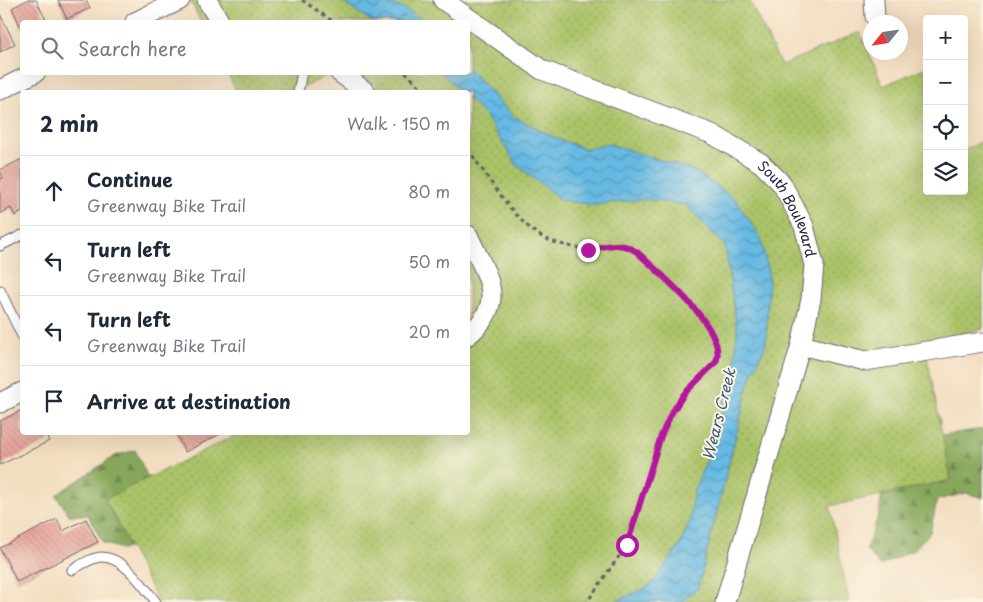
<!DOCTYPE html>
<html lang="en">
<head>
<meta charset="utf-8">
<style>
	body { margin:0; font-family:"Playpen Sans",sans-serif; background:#f6f6f7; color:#1f2937 }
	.controls { position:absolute; right:15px; top:15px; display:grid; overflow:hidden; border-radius:5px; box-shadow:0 5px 20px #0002 }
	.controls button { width:45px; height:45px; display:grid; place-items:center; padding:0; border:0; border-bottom:1px solid #e0e1e3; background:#fff; color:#1f2937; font:25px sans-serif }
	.compass { position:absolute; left:863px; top:15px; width:45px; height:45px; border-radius:50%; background:#fff; box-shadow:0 5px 20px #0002; rotate:240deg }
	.stop { position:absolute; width:15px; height:15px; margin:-11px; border:4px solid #b5179e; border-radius:50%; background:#fff }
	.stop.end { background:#b5179e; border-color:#fff; box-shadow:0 1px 5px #0008 }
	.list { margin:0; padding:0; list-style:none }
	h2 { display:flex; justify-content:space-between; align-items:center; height:65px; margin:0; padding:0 20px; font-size:21px }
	h2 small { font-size:16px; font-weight:400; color:#747a83 }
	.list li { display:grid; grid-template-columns:32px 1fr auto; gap:15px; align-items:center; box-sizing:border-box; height:70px; padding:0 20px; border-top:1px solid #e0e1e3 }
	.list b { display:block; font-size:19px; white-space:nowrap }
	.list p { margin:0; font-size:16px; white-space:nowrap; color:#747a83 }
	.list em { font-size:16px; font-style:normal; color:#747a83 }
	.icon { flex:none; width:28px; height:28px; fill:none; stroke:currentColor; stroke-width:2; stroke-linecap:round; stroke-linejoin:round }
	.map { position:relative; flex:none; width:983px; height:602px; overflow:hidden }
	.search { position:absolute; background:#fff; box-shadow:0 5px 20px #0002; left:20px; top:20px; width:450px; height:55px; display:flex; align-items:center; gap:12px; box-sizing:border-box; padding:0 18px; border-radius:5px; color:#747a83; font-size:19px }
	.panel { position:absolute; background:#fff; box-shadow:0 5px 20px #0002; left:20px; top:90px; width:450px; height:345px; border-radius:5px }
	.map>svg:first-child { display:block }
	.forest { fill:url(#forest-firs); stroke:#54654c }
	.park { fill:url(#park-dots); stroke:#667251 }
	.water { fill:url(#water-waves); stroke:#446e8e }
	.building { fill:url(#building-back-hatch) }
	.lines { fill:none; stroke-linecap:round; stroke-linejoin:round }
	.service-casing { stroke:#6b6369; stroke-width:11 }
	.minor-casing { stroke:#6b6369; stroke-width:21 }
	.path { stroke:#6b6369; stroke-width:3; stroke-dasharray:4 4; stroke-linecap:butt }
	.service { stroke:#fff; stroke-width:9 }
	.minor { stroke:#fff; stroke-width:19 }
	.route { stroke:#b5179e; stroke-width:6 }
	.labels { text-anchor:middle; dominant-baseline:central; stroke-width:4; stroke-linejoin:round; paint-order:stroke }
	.street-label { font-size:14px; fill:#22223b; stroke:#fcf5e5 }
	.water-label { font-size:15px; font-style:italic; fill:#3a5775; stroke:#fcf5e5 }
</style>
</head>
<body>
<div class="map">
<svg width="983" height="602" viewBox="0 0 983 602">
	<defs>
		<pattern id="forest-firs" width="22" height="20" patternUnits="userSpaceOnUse" patternTransform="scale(1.25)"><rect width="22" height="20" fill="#87a85c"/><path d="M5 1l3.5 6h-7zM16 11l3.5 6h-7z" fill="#6e884d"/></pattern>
		<pattern id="park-dots" width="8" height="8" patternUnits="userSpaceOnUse" patternTransform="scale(1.25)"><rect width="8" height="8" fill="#aac267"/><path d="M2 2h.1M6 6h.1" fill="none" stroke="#92a65a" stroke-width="1.8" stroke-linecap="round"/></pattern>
		<pattern id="water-waves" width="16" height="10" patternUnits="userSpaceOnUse" patternTransform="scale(1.25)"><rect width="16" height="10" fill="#66b9e2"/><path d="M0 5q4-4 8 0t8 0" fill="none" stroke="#5496b8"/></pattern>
		<pattern id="building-back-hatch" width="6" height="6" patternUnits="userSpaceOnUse" patternTransform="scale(1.25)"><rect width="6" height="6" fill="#e4a197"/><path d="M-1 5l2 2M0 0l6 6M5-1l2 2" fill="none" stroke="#c38a83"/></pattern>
	</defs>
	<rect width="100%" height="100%" fill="#fcf5e5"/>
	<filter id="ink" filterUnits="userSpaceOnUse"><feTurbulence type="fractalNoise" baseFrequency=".02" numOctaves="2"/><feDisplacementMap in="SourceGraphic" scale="10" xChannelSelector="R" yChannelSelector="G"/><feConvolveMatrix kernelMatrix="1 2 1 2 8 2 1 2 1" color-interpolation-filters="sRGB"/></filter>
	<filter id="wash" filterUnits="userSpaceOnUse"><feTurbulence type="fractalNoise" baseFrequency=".0096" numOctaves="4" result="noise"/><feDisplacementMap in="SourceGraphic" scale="20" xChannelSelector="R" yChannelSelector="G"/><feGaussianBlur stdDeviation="1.12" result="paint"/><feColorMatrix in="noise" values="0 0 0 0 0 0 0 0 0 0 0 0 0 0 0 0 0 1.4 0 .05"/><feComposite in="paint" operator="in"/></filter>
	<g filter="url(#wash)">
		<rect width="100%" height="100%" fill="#f3ddbf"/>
		<g class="forest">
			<path d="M795,424L921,438L983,429V498L966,493L937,500L930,533L913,550L880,566L866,549L879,514L885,475L867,459L741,602Z"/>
			<path d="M135,450L147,476L163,487L142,546L122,549L103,543L88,515H69L56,495L115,456Z"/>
		</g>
		<g class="park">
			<path d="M190,0H749L781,65L860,32L883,86L924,68L927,73V191H964V150L983,141V329L924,341L951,480L830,506L849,602H158L105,499L240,433L468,432V92H380L375,84L357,73L468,72V22H201Z"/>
			<path d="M227,73H333L293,92H237Z"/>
		</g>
		<g class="water">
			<path d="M339,0C375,0 397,0 424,22H373Z"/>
			<path d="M468,68L513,116L555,138L586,149L609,144L695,171L736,200L761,238L769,278L766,343L749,383L698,588L680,602H615L651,585L679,547L690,521L693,493L715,441L735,363L737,330L725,246L686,205L645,199L594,205L561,200L517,165L486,117L468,99V92H461L441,73L468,72Z"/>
		</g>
		<g id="blocks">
			<g class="building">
				<path d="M27,0H36L47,22H22V30L12,8Z"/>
				<path d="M58,0H86L90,8L67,19Z"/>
				<path d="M0,14L15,44L0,52Z"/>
				<path d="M22,159V212L15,216L11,208L0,214V179L3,178L0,170Z"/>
				<path d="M22,410V432H45L49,441L0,465V421Z"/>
				<path d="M175,432H224L185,452Z"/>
				<path d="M57,519L63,531L86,519L98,542L17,582L0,548Z"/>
			</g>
		</g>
	</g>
	<g filter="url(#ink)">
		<use href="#blocks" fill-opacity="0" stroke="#6b6369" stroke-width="1"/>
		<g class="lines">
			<defs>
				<g id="service">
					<path d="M298,92L302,72"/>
					<path d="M0,246L22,235"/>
					<path d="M0,290L22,336"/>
					<path d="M72,570C81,565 92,557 102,557C124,557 144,587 156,602"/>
				</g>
				<g id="minor">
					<path d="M207,0L220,22"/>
					<path id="s1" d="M443,0L542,70L712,134L761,163L782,184L804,226L814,265L811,299L801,345L725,602"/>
					<path d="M874,0L875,17"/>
					<path d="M135,22L180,0"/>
					<path d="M339,72L366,92"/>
					<path d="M0,90L36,72"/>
					<path d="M468,235C485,274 510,301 468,335"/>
					<path d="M801,345L865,361L983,342"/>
					<path d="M0,403L22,392"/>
				</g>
			</defs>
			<use href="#service" class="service-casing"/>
			<use href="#minor" class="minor-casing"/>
			<g class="path">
				<path d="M302,0L334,22"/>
				<path d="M405,72L426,92"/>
				<path d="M468,149C485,173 514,220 539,235C552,243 567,246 583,249C598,251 612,242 628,246C652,263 729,330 716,362L683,394L671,414L661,436L627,545L587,602"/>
			</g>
			<use href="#service" class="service"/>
			<use href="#minor" class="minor"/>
		</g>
	</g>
	<g class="lines" filter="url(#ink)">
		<path class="route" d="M588,250C606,246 620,240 637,252C658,272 729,330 716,362L684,394L671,414L661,436L627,545"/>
	</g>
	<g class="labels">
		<g class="street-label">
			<text stroke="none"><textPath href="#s1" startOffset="414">South Boulevard</textPath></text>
		</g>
		<g class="water-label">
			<text transform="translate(718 414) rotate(-76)">Wears Creek</text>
		</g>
	</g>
</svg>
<div class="controls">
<button>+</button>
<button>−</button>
<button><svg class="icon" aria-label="locate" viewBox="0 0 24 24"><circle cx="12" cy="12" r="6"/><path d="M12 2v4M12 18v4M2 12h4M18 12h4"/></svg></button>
<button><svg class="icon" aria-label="layers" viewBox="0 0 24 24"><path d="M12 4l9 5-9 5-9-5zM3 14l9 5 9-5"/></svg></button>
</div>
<svg class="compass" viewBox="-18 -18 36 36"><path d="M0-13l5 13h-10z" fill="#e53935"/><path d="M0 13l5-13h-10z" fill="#747a83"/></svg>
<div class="stop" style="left:627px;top:545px"></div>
<div class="stop end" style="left:588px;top:250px"></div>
<div class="search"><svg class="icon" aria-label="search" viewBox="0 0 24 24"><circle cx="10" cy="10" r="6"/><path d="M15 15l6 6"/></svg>Search here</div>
<section class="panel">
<h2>2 min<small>Walk · 150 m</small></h2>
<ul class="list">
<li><svg class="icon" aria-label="ahead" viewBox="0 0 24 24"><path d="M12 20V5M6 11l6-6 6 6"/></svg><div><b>Continue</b><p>Greenway Bike Trail</p></div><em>80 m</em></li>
<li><svg class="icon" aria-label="left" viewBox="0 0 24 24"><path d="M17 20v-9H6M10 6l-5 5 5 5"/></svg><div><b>Turn left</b><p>Greenway Bike Trail</p></div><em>50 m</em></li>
<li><svg class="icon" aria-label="left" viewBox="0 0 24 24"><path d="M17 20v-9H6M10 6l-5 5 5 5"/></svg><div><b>Turn left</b><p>Greenway Bike Trail</p></div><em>20 m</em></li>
<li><svg class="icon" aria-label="arrive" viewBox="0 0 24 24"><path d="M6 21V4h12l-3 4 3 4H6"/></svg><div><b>Arrive at destination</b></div></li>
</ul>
</section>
</div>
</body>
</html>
